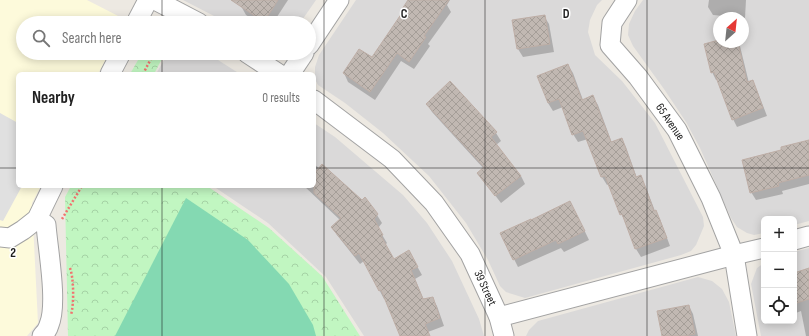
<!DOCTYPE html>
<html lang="en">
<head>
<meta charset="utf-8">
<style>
	body { margin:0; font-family:"Sofia Sans Condensed",sans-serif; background:#f6f6f6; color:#222 }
	.controls { position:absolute; right:12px; bottom:12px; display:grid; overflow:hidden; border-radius:6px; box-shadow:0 2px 10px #0003 }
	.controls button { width:36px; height:36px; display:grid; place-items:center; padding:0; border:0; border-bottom:1px solid #e0e0e0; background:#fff; color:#222; font:20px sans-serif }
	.compass { position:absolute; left:713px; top:12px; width:36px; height:36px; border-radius:50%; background:#fff; box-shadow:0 2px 10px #0003; rotate:27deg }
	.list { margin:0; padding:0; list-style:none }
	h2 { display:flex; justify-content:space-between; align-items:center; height:52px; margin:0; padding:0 16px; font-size:17px }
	h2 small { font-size:13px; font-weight:400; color:#767676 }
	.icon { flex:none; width:22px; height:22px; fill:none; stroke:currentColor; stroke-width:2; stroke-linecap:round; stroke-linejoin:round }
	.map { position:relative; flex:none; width:809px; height:336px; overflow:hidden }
	.search { position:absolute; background:#fff; box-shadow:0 2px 10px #0003; left:16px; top:16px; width:300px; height:44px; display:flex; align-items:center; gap:10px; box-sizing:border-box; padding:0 14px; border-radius:22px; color:#767676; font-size:15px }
	.panel { position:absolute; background:#fff; box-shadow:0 2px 10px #0003; left:16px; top:72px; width:300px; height:116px; border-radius:6px }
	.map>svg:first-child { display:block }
	.residential { fill:#dad9d9; fill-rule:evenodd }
	.education { fill:#fdfadb }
	.park { fill:url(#park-crowns) }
	.pitch { fill:#84d9b2 }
	.parking { fill:#e0e0e0 }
	.shadow { fill:#0003 }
	.building { fill:url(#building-cross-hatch); stroke:#beaea6 }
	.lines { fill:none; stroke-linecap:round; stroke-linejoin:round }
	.minor-casing { stroke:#a3a3a3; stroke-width:21 }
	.path { stroke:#f2726f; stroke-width:2.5; stroke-dasharray:2 2; stroke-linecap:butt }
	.minor { stroke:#fff; stroke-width:19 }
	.grid { fill:none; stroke:#1c1c1c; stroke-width:1; stroke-opacity:0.55 }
	.labels { text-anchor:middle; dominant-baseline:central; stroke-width:3; stroke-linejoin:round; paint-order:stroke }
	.street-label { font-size:12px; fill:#1c1c1c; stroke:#fff }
	.grid-label { font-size:13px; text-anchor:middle; font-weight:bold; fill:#1c1c1c; stroke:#fff; stroke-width:3; stroke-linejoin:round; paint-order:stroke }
</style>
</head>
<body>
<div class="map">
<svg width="809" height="336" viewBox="0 0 809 336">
	<defs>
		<pattern id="park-crowns" width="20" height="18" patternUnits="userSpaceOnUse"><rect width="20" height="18" fill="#c1f6c1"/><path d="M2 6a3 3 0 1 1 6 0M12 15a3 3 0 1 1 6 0" fill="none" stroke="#a5d2a5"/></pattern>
		<pattern id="building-cross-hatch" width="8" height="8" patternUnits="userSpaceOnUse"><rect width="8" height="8" fill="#c1b8b2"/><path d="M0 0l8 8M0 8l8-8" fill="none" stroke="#a59e98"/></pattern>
	</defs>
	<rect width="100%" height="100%" fill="#ede9e2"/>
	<g class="residential">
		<path d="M183,0H316L300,23H225L216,17Z"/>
		<path d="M356,0H602L597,5L590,20L588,32L595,55L622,81L655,123L703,217L704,226L696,245L691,251L681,255L525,298L506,292L500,286L488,260L466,223L429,176L383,133L345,103L318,85L315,79V67L319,55Z"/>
		<path d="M643,0H809V221L794,225V219H764V233L754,235L747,233L737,227L731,218L700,148L686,122L664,89L633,46L628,35L629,24L635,11ZM719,18H743V42H719Z"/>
		<path d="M168,53H207L240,74H156Z"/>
		<path d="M314,123L335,137L403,195L427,223L452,261L479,319L484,336H364L326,277L268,223L213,186H314Z"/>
		<path d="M809,248V336H761L751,284L757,268L764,263V321H794V252Z"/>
		<path d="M698,277L712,281L722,289L729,302L736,336H526L529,330L538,321Z"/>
	</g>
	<path class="education" d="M0,0H87L126,20L125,23H23V53H109L98,74H18V186H41L32,203L38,323L27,336H0Z"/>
	<g class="park">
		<path d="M142,53H165L154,74H130Z"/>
		<path d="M71,186H207L269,228L322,276L360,336H68L65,197Z"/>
	</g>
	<path class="pitch" d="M186,198L248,240L289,284L313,325L316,336H115Z"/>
	<path class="parking" d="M0,113L18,123V186H22L3,221L0,220Z"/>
	<g class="shadow">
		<path d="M245,0H288L273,23H259L246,15L241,6Z"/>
		<path d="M410,0H450L447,5L451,12L428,44L430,46L414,69L401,61L375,100L348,82L344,73L372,59L405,11Z"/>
		<path d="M709,0H746L745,18L713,15L708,7Z"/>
		<path d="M544,16L549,24L554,52L523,57L518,49L513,21Z"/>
		<path d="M719,41L738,42L740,46L749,83L752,82L757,90L767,116L737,127L733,119L718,80H716L712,72Z"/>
		<path d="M568,65L573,73L583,100L593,97L598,105L612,143L622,139L626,147L637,178L640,177L645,185L655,211L660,219L670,246L641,257L636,249L626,222L621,214L609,184L607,185L602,177L588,139L578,142L573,134L563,107L553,111L548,103L538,76Z"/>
		<path d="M427,104L496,133L501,141L496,145L521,176L525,184L501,203L478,173L484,169L432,112Z"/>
		<path d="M809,141V184L782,191L783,194L756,200L751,192L783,151Z"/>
		<path d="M314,164L377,215L382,223L378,228L387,243L385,245L394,260L413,259L422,275L415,279L424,300L432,298L437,306L444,326L417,336H402L385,299H384L364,261L360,264L337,235L332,227L340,220L304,186H314Z"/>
		<path d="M575,211L589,240L564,252L561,248L518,267L514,259Z"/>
		<path d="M809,269V336H806L801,311L796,313L794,310V274Z"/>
		<path d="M689,306L693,314L698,336H663Z"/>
	</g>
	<g class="building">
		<path d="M231,0H278L264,22Z"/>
		<path d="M408,0H449L424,36L426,37L409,62L397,53L370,92L343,73L359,49L372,57L404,10L402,9Z"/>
		<path d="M545,15L550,44L517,49L512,20Z"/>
		<path d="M719,40V42H738L747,82L753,80L763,108L732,120L714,72L711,73L704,44Z"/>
		<path d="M568,64L582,100L593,95L611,142L622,138L636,177L641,175L654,211L656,210L667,238L635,249L622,214L620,215L605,176L601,177L583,131L572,135L559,99L548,103L537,76Z"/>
		<path d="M450,81L497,132L491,137L521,176L495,196L477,173L484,167L426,104Z"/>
		<path d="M809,140V175L778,183L779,186L750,193L742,160L781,150V147Z"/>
		<path d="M322,164L362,200L365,197L378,214L374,219L383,235L381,236L394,259L409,250L418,267L411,270L423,299L433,297L440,318L425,324L430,336H400L381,290L379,291L359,253L355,256L331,227L341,218L314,193V174Z"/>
		<path d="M570,201L585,231L558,244L556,240L513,260L500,233L531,219V220Z"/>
		<path d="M809,268V299L794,304V273Z"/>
		<path d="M689,305L695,334L684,336H662L657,311Z"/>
	</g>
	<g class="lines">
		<defs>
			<g id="minor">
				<path d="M155,0L199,23"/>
				<path d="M627,0L612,23L610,45L638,77L677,130L711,198L734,255L747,336"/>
				<path d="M136,23L148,0"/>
				<path d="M309,45L339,0"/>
				<path d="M247,53L279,74"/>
				<path d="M110,74L121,53"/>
				<path d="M290,74L304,53"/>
				<path d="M314,100L392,159L434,203L470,254L499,317L504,336"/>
				<path d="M37,219L46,225C48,250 58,304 49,325C48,329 45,333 42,336"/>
				<path d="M0,237L10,238L23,230L37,219L53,186"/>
				<path d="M794,240L809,236"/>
				<path d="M499,317L734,255L764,248"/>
			</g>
		</defs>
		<use href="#minor" class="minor-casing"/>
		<g class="path">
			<path d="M143,74L154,53"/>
			<path d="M62,219L82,186"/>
			<path d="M70,268C74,279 74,304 71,315"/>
		</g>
		<use href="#minor" class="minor"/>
	</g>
	<path class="grid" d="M162,0V23M324,0V336M485,0V336M647,0V336M162,53V74M0,168H18M314,168H809M162,186V336"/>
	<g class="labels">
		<g class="street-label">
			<text transform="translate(670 122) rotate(56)">65 Avenue</text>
			<text transform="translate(485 288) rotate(65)">39 Street</text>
		</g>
	</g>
	<g class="grid-label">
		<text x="404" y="18">C</text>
		<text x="566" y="18">D</text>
		<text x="13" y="257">2</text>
	</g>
</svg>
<div class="controls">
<button>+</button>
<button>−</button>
<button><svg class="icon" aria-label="locate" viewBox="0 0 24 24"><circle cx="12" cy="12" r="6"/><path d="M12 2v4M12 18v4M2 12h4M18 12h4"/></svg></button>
</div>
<svg class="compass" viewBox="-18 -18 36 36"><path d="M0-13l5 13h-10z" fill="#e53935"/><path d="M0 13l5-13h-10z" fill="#767676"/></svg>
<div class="search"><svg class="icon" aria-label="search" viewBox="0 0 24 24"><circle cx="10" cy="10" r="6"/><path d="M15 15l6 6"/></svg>Search here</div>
<section class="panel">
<h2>Nearby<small>0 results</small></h2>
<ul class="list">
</ul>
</section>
</div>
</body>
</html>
